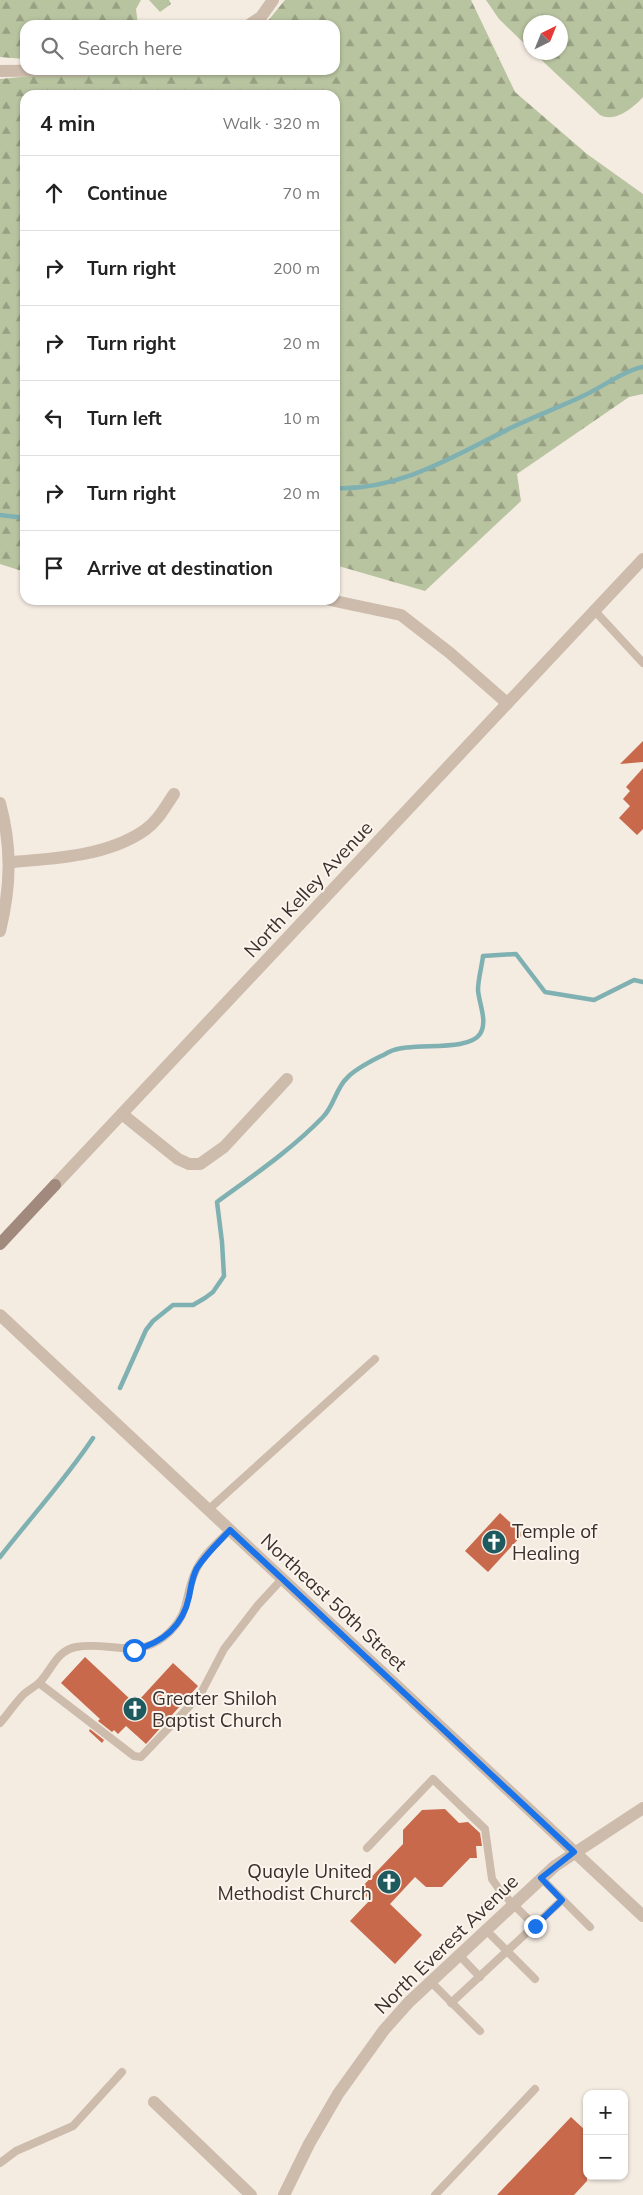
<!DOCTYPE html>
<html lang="en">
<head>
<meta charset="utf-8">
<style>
	body { margin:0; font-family:Mulish,sans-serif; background:#f2f2f2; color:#222 }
	.controls { position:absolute; right:15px; bottom:15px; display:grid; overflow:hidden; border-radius:10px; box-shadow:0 1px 4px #0004 }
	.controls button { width:45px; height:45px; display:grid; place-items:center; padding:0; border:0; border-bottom:1px solid #e0e0e0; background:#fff; color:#222; font:25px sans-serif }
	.compass { position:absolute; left:523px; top:15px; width:45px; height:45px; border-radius:50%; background:#fff; box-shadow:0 1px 4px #0004; rotate:43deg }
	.stop { position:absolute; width:15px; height:15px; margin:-11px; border:4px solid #1a73e8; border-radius:50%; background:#fff }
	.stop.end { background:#1a73e8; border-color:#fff; box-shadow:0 1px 5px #0008 }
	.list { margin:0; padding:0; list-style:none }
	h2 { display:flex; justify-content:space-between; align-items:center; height:65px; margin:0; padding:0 20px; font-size:21px }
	h2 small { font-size:16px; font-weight:400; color:#767676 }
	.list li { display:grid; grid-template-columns:32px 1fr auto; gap:15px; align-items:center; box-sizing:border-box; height:75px; padding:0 20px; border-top:1px solid #e0e0e0 }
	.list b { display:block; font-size:19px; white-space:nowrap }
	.list em { font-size:16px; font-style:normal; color:#767676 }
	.icon { flex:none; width:28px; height:28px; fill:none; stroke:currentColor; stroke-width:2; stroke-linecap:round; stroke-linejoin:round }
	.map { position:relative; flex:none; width:643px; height:2195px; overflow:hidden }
	.search { position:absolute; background:#fff; box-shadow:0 1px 4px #0004; left:20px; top:20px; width:320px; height:55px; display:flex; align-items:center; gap:12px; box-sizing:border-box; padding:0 18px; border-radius:15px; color:#767676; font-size:19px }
	.panel { position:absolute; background:#fff; box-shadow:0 1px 4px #0004; left:20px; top:90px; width:320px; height:515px; border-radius:15px }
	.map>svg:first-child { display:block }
	.forest { fill:url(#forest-firs) }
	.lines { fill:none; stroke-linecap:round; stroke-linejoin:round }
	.stream { stroke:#7fb0b2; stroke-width:4.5 }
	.building { fill:#c8694b }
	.service { stroke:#cdbbac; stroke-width:8 }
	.minor { stroke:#cdbbac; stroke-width:12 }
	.tertiary { stroke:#cdbbac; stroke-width:12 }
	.secondary { stroke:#a18a7d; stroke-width:12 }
	.route { stroke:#1a73e8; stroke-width:6 }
	.labels { text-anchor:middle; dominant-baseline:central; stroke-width:4; stroke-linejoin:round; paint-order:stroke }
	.street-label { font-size:19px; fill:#3b302b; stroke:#fbf5ee }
	.poi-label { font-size:19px; fill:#3b302b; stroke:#fbf5ee; text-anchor:start }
</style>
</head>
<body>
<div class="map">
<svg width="643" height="2195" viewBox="0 0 643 2195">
	<defs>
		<pattern id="forest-firs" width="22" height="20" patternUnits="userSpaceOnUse" patternTransform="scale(1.25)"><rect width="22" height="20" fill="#b8c4a0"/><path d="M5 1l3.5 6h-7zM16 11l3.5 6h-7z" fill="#97a083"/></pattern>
	</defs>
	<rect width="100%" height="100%" fill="#f4ebe1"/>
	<g class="forest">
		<path d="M0,0H141L136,9L138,25H25V59L0,57Z"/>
		<path d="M149,0H169L171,4L160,12Z"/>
		<path d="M285,0H471L515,92L587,154L643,194V394L629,397L517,474L521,501L425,591L335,565V95H25V572L0,564V79L92,70H335V25H260L267,22Z"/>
		<path d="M486,0H643V97C633,108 615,123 600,115L534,53L560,52V22H530V49L499,19Z"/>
	</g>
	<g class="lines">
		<g class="stream">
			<path d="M335,488C403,491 460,452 519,424C541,414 564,405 585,395C604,386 623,371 643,367"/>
			<path d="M0,515L25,518"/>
			<path d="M120,1388L146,1330L153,1321L173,1305H193L205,1298L213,1292L224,1276L222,1242L217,1202C254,1175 291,1150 323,1117C334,1106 336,1088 347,1078C357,1067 376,1059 389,1052C410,1041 467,1053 480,1034C488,1021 479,1004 478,990C478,979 482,966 483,956L516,954L545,992L594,1000L634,980L643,982"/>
			<path d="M0,1557C31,1517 65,1480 93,1438"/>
		</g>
	</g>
	<g class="building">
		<path d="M643,741V762L620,764Z"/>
		<path d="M643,768V829L637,835L619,818L630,806L623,799L630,791L626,787Z"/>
		<path d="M500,1513L523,1534L488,1572L465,1551Z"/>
		<path d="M85,1657L131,1700L135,1696L139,1700L173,1663L198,1686L146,1744L126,1726L118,1734L114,1730L112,1732L98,1721L100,1719L61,1683Z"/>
		<path d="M90,1729L104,1740L102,1743L89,1731Z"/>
		<path d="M445,1809L459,1823L468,1822L480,1833L482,1846H476L477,1858H470L442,1887H426L415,1877L390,1904L422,1935L395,1964L350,1921L370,1900L359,1890L403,1844V1830L422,1810Z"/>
		<path d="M571,2117L587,2132V2181L574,2195H497Z"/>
	</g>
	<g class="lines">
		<g class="service">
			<path d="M594,610L643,663"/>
			<path d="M208,1510L375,1359"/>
			<path d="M39,1683L134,1756L141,1757L200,1695L224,1649L258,1605L282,1579"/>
			<path d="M0,1723C8,1714 15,1703 24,1694C29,1690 34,1687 39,1683C52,1670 56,1651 76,1647C107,1641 137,1659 164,1637C192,1614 183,1597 196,1570C203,1555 218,1542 230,1530"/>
			<path d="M367,1848L433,1779L485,1829L492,1879L501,1892L535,1926"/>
			<path d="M541,1878L590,1927"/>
			<path d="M485,1929L535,1979"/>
			<path d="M458,1954L480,1977"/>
			<path d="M430,1981L480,2031"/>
			<path d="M451,2003L562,1900"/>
			<path d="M0,2163L16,2151L73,2126L122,2072"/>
			<path d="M435,2195L535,2089"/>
		</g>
		<g class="minor">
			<path d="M249,25L261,17L273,0"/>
			<path d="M0,71L88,70"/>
			<path d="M330,600L401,615L450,653L507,703"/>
			<path d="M0,803C12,847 11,886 0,931"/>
			<path d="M11,862C54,859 108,856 145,830C158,821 165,807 174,794"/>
			<path d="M122,1114L178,1159L189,1164H200L224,1147L287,1079"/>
			<path d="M154,2102L251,2195"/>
			<path d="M284,2195L309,2144L338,2094L384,2030L409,2002L555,1866L643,1808"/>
		</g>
		<g class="tertiary">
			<path d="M55,1185L643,559"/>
			<path d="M0,1315L643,1916"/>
		</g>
		<path class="secondary" d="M0,1244L55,1185"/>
	</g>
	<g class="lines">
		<path class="route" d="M134,1650C162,1643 183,1626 189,1597C191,1587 192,1577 197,1568C206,1554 219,1542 230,1530L574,1852L541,1878L562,1900L535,1926"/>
	</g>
	<defs>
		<symbol id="church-disc" viewBox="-11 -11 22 22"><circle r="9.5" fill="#1f5a5e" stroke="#fbf5ee"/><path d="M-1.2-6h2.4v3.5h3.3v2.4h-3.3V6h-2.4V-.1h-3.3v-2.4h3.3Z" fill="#fff"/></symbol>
	</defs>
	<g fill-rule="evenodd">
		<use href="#church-disc" x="480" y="1528" width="28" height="28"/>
		<use href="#church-disc" x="121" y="1695" width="28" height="28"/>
		<use href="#church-disc" x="375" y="1868" width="28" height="28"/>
	</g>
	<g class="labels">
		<g class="street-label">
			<text transform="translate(308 889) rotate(-47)">North Kelley Avenue</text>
			<text transform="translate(334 1602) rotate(43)">Northeast 50th Street</text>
			<text transform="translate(446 1944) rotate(-44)">North Everest Avenue</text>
		</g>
		<g class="poi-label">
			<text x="512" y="1531">Temple of<tspan x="512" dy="22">Healing</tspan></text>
			<text x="152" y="1698">Greater Shiloh<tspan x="152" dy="22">Baptist Church</tspan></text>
			<text x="372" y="1871" text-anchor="end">Quayle United<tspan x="372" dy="22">Methodist Church</tspan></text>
		</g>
	</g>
</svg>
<div class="controls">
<button>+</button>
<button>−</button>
</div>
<svg class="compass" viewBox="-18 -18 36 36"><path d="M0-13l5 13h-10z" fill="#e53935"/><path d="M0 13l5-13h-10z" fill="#767676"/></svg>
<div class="stop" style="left:134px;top:1650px"></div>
<div class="stop end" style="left:535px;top:1926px"></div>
<div class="search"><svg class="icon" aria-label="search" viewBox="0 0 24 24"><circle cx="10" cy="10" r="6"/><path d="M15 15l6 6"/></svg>Search here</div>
<section class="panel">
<h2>4 min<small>Walk · 320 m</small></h2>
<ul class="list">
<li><svg class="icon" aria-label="ahead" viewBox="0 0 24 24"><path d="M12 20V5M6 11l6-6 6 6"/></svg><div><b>Continue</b></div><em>70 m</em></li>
<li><svg class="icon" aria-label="right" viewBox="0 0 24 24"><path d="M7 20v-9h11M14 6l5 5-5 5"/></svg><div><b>Turn right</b></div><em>200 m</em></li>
<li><svg class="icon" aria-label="right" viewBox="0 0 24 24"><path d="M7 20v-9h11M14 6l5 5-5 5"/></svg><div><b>Turn right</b></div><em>20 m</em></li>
<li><svg class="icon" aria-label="left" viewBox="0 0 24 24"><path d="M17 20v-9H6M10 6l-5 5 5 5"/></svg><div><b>Turn left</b></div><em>10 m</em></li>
<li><svg class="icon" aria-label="right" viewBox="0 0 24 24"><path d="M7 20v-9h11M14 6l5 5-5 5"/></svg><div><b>Turn right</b></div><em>20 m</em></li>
<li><svg class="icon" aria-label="arrive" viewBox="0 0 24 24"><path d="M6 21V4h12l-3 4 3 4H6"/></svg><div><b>Arrive at destination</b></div></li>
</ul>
</section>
</div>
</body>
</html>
